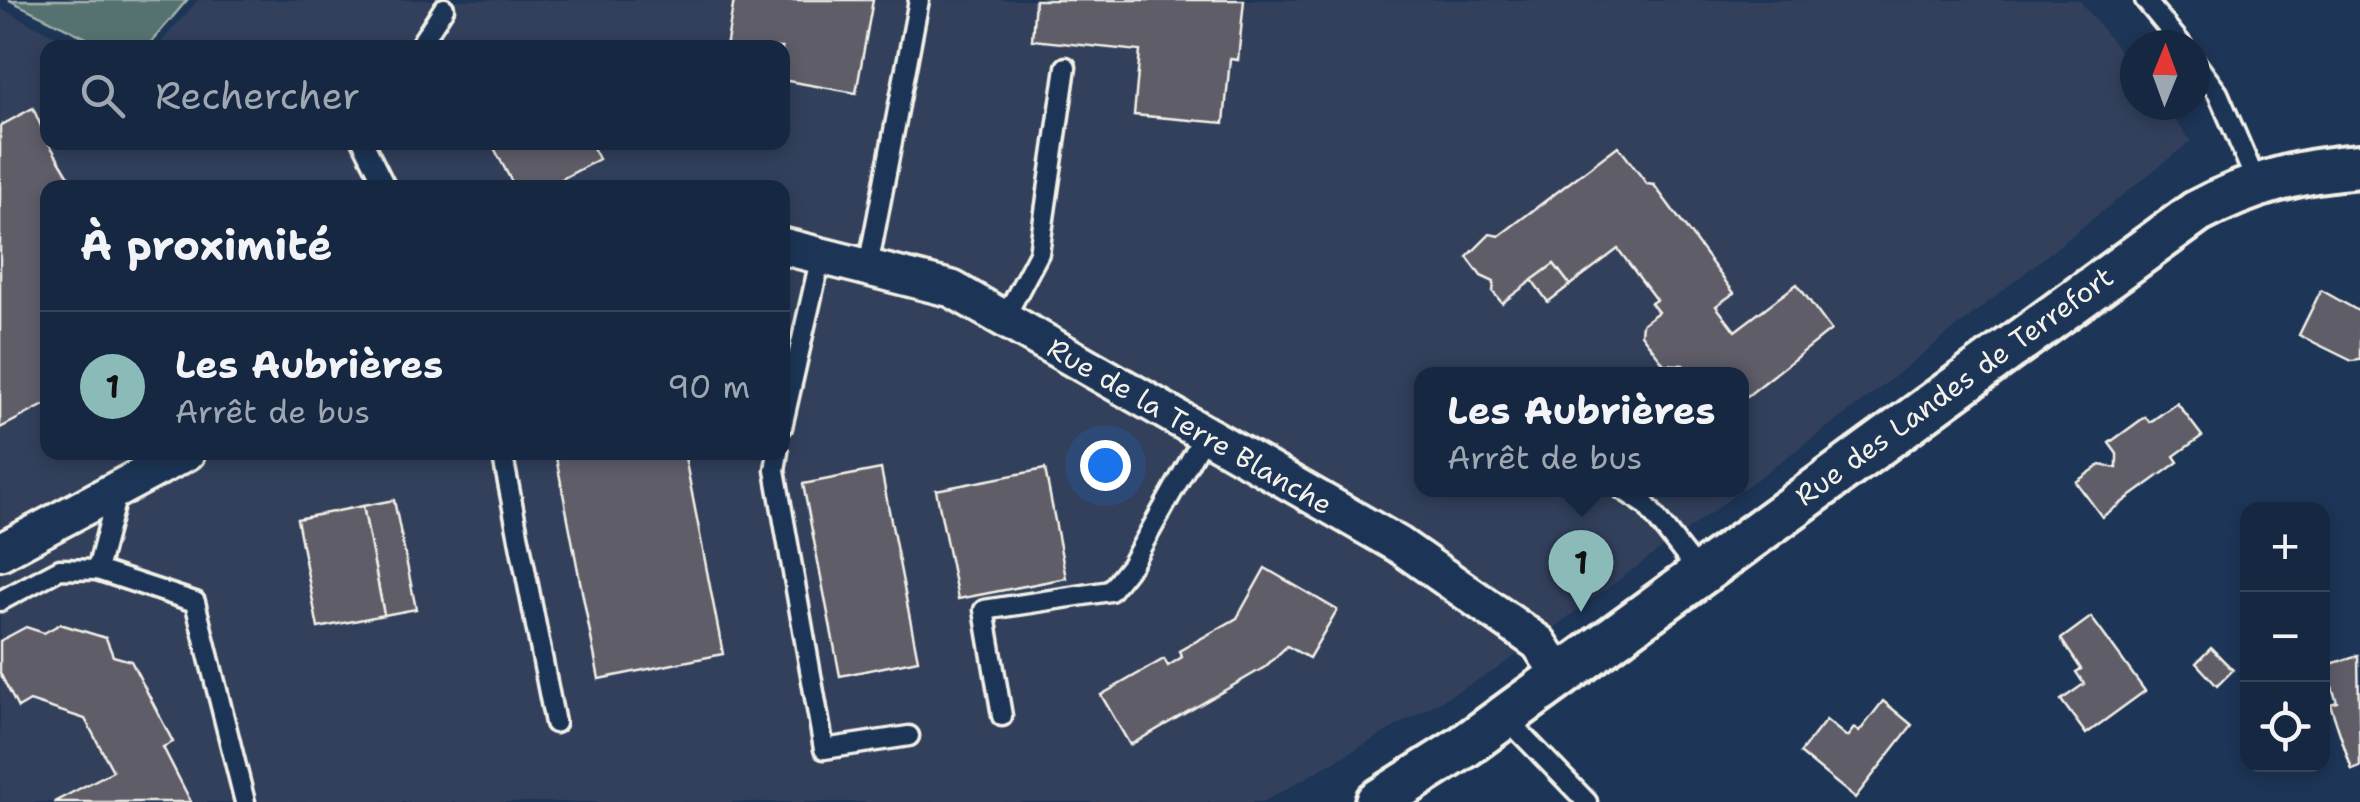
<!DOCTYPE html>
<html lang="fr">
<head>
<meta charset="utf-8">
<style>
	body { margin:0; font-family:"Shantell Sans",sans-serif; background:#1f3048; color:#f1f3f6 }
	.controls { position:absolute; right:30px; bottom:30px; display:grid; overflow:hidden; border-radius:20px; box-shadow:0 5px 15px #0003 }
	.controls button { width:90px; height:90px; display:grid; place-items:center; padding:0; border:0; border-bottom:2px solid #35445a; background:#162841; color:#f1f3f6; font:50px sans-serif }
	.compass { position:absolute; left:2120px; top:30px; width:90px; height:90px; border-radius:50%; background:#162841; box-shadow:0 5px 15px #0003; rotate:1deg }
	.you { position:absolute; left:1105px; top:465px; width:35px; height:35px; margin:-25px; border:8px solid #fff; border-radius:50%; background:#1a73e8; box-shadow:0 0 0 15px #1a73e833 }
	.badge { display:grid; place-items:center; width:65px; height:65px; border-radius:50%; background:#8bbbb9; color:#111; font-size:32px; font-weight:700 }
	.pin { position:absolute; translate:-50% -82px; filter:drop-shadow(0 2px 5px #0008) }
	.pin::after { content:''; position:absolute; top:52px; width:35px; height:30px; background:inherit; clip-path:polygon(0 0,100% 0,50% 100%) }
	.popup { position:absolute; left:1414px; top:367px; width:335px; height:130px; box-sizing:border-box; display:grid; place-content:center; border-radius:20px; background:#162841; filter:drop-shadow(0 2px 8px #0005); font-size:32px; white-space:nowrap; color:#9ea6b1 }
	.popup b { font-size:38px; color:#f1f3f6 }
	.popup::after { content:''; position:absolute; left:50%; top:100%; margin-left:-20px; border:20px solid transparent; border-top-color:#162841 }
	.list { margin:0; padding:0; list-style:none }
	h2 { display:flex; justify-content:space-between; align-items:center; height:130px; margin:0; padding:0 40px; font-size:42px }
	h2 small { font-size:32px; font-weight:400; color:#9ea6b1 }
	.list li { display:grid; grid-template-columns:65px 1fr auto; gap:30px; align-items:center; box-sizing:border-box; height:150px; padding:0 40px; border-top:2px solid #35445a }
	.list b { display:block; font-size:38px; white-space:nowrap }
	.list p { margin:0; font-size:32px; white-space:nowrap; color:#9ea6b1 }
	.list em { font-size:32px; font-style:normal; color:#9ea6b1 }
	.icon { flex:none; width:55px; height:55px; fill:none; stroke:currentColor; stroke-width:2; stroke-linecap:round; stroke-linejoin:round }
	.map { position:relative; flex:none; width:2360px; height:802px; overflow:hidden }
	.search { position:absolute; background:#162841; box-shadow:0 5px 15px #0003; left:40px; top:40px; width:750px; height:110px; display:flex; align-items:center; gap:25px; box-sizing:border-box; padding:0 35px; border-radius:20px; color:#9ea6b1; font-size:38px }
	.panel { position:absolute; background:#162841; box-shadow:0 5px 15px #0003; left:40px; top:180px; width:750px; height:280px; border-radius:20px }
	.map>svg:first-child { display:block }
	.built { fill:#30415c; fill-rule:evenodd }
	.green { fill:#56726f; stroke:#a5b2ac; stroke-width:2.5 }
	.building { fill:#5e5d68; stroke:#f4f1e8; stroke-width:2.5 }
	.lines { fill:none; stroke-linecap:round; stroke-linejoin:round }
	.service-casing { stroke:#f4f1e8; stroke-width:25 }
	.minor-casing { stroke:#f4f1e8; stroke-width:42 }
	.tertiary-casing { stroke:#f4f1e8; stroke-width:50 }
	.service { stroke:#1d3557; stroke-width:18 }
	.minor { stroke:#1d3557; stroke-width:35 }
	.tertiary { stroke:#1d3557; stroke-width:42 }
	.labels { text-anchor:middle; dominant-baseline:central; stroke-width:8; stroke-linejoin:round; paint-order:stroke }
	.street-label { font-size:28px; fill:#f4f1e8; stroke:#1d3557 }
</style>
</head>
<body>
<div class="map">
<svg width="2360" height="802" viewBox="0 0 2360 802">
	<rect width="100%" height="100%" fill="#1d3557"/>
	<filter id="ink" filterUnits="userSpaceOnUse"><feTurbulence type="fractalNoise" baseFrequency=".01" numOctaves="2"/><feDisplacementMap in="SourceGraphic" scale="20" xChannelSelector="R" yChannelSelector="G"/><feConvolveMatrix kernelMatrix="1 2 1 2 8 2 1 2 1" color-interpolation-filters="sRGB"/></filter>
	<g filter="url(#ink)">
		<path class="built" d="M198,0H2079L2135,70V105H2163L2191,141L1866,399L1497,669L1263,802H0V8L77,47L48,48V142H782V48L157,47ZM48,188H782V452H48ZM1421,374H1741V490H1421Z"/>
		<path class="green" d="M9,0H187L147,47H105Z"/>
		<g class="building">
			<path d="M734,0H873L856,93L782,80V48H726Z"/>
			<path d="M1035,0H1244L1238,60L1230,59L1224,123L1134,115L1140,51L1032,40Z"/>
			<path d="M33,108L48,142L76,188H48V403L0,428V126Z"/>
			<path d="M491,142H590L599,159L545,188H515Z"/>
			<path d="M1618,146L1647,184L1654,185L1734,293L1716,306L1735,331L1797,284L1831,330L1741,401V374H1690L1683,365L1664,364L1641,334L1642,324L1658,312L1651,303L1656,300L1618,249L1570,285L1554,264L1502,303L1493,292L1494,282L1481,276L1467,257L1490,234L1499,236Z"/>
			<path d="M1554,264L1570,285L1548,302L1532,280Z"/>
			<path d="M2321,290L2360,312V360L2352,361L2299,335Z"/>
			<path d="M2177,403L2202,436L2174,456L2178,462L2102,517L2076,482L2100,465L2117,468V454L2109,443L2145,417L2150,422Z"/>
			<path d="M555,452H684L723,654L599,679Z"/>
			<path d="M881,469L918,660L840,676L803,484Z"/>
			<path d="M1045,469L1066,578L958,599L936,490Z"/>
			<path d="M394,500L416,609L384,615L363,506Z"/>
			<path d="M363,506L384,615L318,628L297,519Z"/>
			<path d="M1265,568L1337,610L1309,658L1287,646L1265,667L1130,745L1101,695L1164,659L1168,666L1182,657L1179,651L1237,618Z"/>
			<path d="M2091,617L2145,691L2086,734L2061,700L2084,684L2076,672L2081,669L2061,639Z"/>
			<path d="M60,624L106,638L113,656L131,661L173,742L163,747L191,802H54L113,771L85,719L30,701L18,708L0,673V641L26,627L44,633Z"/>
			<path d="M2211,648L2233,670L2217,686L2196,663Z"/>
			<path d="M2358,655L2360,767L2352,770L2330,704L2337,702L2325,666Z"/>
			<path d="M1883,701L1912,725L1855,798L1800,753L1826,720L1847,737L1854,728L1859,732Z"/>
		</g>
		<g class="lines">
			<defs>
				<g id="service">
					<path d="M2145,0L2182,45"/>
					<path d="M418,48L444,8"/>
					<path d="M2195,62L2218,93L2257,184"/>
					<path d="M363,142L386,188"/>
					<path d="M868,267L919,0"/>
					<path d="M1004,319L1039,253L1066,67"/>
					<path d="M782,427L821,256"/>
					<path d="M502,452L555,723"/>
					<path d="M778,452L775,470L824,749L909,736"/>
					<path d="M1623,490L1646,505L1699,573"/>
					<path d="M97,570L118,490"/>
					<path d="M0,601L60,569L97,570L195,602L245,802"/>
					<path d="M1002,716L984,610L1110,591L1131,565L1205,434"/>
					<path d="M1504,716L1587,802"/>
				</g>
				<g id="minor">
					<path d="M782,246L952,289L1399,545L1539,643L1560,675"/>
					<path d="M0,552L187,452"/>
				</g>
				<path id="tertiary" d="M1377,802L1462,748L2197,212C2250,184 2300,170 2360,166"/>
			</defs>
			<use href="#service" class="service-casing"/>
			<use href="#minor" class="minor-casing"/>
			<use href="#tertiary" class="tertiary-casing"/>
			<use href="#service" class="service"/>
			<use href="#minor" class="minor"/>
			<use href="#tertiary" class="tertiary"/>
		</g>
	</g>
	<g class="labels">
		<g class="street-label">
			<text transform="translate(1954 386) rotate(-36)">Rue des Landes de Terrefort</text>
			<text transform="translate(1190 426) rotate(30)">Rue de la Terre Blanche</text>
		</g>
	</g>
</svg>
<div class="controls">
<button>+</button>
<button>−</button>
<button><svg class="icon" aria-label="locate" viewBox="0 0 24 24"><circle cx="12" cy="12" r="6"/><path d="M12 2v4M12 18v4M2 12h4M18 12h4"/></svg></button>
</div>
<svg class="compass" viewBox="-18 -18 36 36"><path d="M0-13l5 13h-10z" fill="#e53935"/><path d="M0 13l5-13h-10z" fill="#9ea6b1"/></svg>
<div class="you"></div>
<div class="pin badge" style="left:1581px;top:612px">1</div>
<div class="popup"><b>Les Aubrières</b>Arrêt de bus</div>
<div class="search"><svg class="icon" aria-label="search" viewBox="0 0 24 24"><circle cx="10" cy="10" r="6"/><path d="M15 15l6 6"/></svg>Rechercher</div>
<section class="panel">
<h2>À proximité<small></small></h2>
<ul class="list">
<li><span class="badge">1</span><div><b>Les Aubrières</b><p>Arrêt de bus</p></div><em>90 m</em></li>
</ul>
</section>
</div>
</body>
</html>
